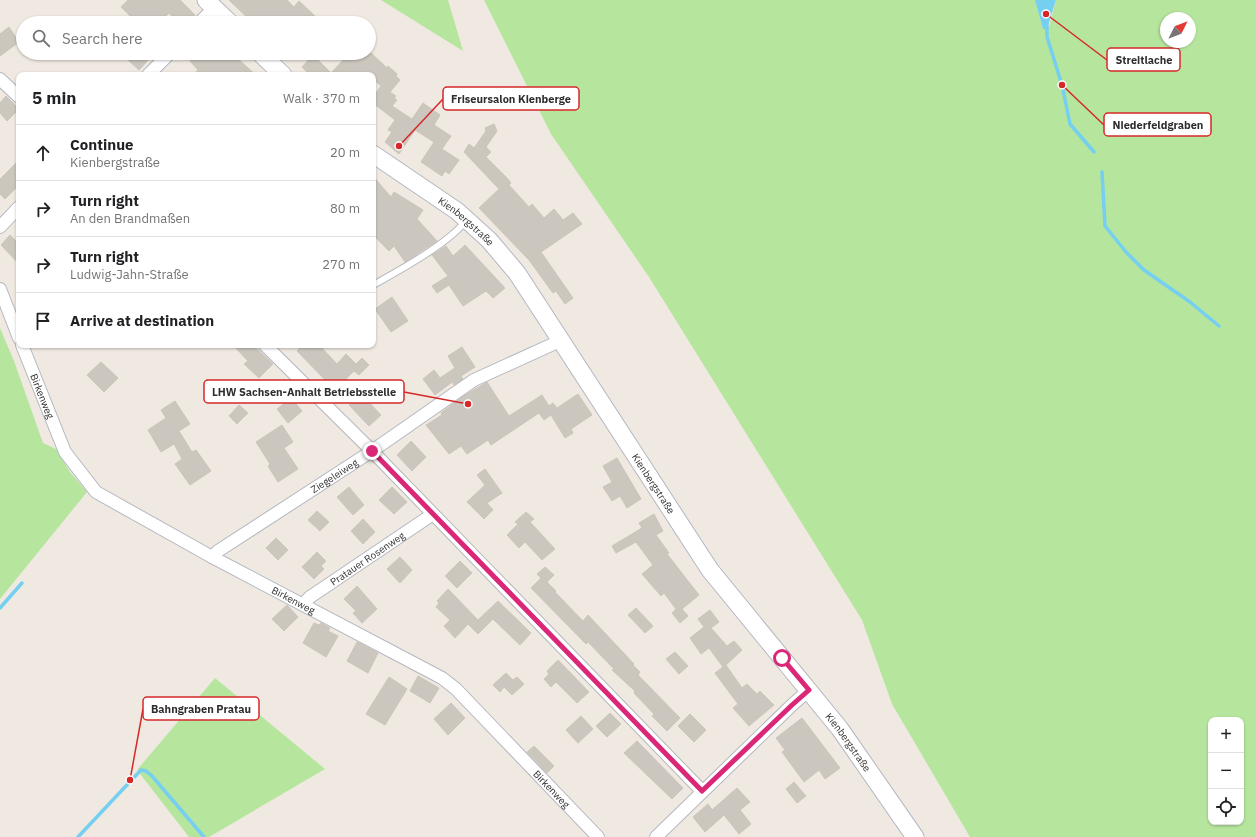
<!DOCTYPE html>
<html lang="en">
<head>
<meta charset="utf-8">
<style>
	body { margin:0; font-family:"IBM Plex Sans",sans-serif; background:#f6f6f6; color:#202124 }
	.controls { position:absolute; right:12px; bottom:12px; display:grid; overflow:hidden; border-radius:8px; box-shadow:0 1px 3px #0004 }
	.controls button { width:36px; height:36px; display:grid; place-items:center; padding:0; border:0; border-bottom:1px solid #e0e0e0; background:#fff; color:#202124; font:20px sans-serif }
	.compass { position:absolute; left:1160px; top:12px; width:36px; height:36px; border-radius:50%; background:#fff; box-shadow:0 1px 3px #0004; rotate:48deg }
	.stop { position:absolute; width:12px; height:12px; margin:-9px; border:3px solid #db2777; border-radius:50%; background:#fff }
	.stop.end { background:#db2777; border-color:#fff; box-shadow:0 1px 4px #0008 }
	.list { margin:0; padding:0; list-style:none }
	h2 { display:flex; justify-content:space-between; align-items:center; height:52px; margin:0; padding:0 16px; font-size:17px }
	h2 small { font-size:13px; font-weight:400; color:#757577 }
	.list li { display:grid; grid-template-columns:26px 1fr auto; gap:12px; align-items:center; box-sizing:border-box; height:56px; padding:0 16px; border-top:1px solid #e0e0e0 }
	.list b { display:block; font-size:15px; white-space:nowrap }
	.list p { margin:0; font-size:13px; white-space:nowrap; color:#757577 }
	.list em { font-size:13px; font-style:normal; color:#757577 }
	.icon { flex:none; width:22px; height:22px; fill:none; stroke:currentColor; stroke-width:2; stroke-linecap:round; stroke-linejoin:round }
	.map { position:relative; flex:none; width:1256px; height:837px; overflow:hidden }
	.search { position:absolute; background:#fff; box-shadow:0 1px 3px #0004; left:16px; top:16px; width:360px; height:44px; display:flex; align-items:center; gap:10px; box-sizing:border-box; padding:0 14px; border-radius:22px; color:#757577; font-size:15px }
	.panel { position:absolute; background:#fff; box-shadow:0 1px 3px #0004; left:16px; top:72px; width:360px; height:276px; border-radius:8px }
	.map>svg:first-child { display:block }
	.green { fill:#b6e59e; fill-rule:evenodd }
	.water { fill:#75cff0 }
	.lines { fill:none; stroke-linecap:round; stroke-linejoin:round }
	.stream { stroke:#75cff0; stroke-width:3.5 }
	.building { fill:#cbc7bf; stroke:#cbc5ba }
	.lane-casing { stroke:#b4b7c1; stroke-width:8 }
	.street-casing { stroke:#b4b7c1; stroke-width:14 }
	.secondary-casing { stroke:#b4b7c1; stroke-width:19 }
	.lane { stroke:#fff; stroke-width:6 }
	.street { stroke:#fff; stroke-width:12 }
	.secondary { stroke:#fff; stroke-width:17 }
	.route { stroke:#db2777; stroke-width:5 }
	.labels { text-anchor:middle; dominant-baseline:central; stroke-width:3.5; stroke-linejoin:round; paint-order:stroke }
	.street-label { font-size:10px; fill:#2e2e2e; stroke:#fff }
	.leader { fill:none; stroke:#d62828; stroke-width:1.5 }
	.callout-dot { fill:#d62828; stroke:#fff; stroke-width:1.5 }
	.callout { fill:#fff; stroke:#d62828; stroke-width:1.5 }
	.callout-label { font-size:11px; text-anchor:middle; font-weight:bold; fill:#2e2e2e }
</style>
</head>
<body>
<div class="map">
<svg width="1256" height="837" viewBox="0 0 1256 837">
	<rect width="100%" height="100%" fill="#efe9e1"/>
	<g class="green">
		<path d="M381,0H448L463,51Z"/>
		<path d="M484,0H1035L1043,28L1047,29L1049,27L1056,0H1256V837H970L892,704L862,620L649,277L551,134ZM1166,18H1190V42H1166ZM1211,720H1241V822H1211Z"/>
		<path d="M0,328L14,361L43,443L56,449L70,472L87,492L0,599Z"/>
		<path d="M215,678L325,769L209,837H189L137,770Z"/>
	</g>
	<path class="water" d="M1035,0H1056L1047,29H1043Z"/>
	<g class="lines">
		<g class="stream">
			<path d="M1047,25V37L1062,85L1070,124L1094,152"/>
			<path d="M1102,172L1105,226L1126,252L1144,270L1190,302L1219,326"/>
			<path d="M0,608L22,583"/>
			<path d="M78,837L141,770L146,771L152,776L204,837"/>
		</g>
	</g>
	<g class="building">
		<path d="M128,0H180L195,15L187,23H179L169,13L158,23H137L121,7Z"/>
		<path d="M229,0H287L294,7L299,1L316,17L310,23H253Z"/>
		<path d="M9,27L19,42L0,56V34Z"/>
		<path d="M131,53H143L149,59L139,70L126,58Z"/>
		<path d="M199,53H231L256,75H193L198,70L190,61Z"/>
		<path d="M339,53H371L387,68L388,66L397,74L396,76L400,80L390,92L396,96L394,98L397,100L392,106L412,119L423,103L440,115L434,125L451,136L442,149L459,160L449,174L445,171L442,176L421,162L434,142L415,130L399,154L385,142L392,132L388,130L395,120L373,103V97L381,86L373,79V75H310L302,67L313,55L331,73L345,58Z"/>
		<path d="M6,96L19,109L7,121L0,113V103Z"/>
		<path d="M494,124L497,131L486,147L491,152L486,157L506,177L511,183L509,185L529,207L532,204L544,218L554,209L563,220L573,213L582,224L541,252L573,298L565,304L556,291L553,293L529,260L479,208L499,189L464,152L469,144L474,148L486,131L485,128Z"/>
		<path d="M19,160V185L5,199L0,194V179Z"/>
		<path d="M373,176L391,197L394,192L423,210L417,219L437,241L405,262L394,246L389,251L373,235Z"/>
		<path d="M10,235L19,244V264L1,245Z"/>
		<path d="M465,245L505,288L493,298L486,291L463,306L449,285L437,293L432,286L448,276L432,255L446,246L453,256Z"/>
		<path d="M392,297L408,321L391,332L375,309Z"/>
		<path d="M233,345H253L273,364L259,378L244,364L248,361Z"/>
		<path d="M303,345H319L337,364L346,354L356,364L362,358L369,365L359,375L354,371L335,390L297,351Z"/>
		<path d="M462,347L475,367L461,376L463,379L454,385L452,382L435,395L423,379L434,370L440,378L455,368L448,356Z"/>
		<path d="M101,362L118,378L104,392L87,375Z"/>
		<path d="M487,382L509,416L542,395L549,406L553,403L557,408L578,394L592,415L571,429L573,433L565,438L551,415L544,420L539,413L491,445L488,440L467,454L461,446L449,454L426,425L442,415L441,413L462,397Z"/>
		<path d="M361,394L381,415L369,426L349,405Z"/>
		<path d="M291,398L302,411L288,423L277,409Z"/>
		<path d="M175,401L190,424L179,431L192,452L196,450L211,471L190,485L175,464L182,459L174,444L161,452L148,430L166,418L161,410Z"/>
		<path d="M239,405L248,413L237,424L229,416Z"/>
		<path d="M282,425L293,442L284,448L298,469L278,482L268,466L270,464L256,442Z"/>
		<path d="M411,441L426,457L412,471L397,455Z"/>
		<path d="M617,458L641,499L627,508L620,496L612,501L603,487L612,482L603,466Z"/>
		<path d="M485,469L502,493L487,503L493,510L484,519L467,502L485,485L477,475Z"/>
		<path d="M349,487L364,505L353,515L337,497Z"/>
		<path d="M392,487L407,502L394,514L379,500Z"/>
		<path d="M317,511L329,522L320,531L308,520Z"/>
		<path d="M526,512L534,519L530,522L555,549L542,560L525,542L519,548L507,535L518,524L515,522Z"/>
		<path d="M654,514L663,531L656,535L669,553L667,554L699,595L682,609L688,616L680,623L672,613L676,609L664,593L661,596L642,574L653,565L636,542L616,553L612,546L642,528L639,523Z"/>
		<path d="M363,519L375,532L363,544L351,531Z"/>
		<path d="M276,538L288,550L278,560L266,548Z"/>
		<path d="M317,552L326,561L321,566L324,569L314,579L302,567Z"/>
		<path d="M400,557L412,570L400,583L387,569Z"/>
		<path d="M460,561L472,573L457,588L445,576Z"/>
		<path d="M545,567L554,575L547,582L556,591L555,592L583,621L588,615L634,664L633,665L640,672L638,675L680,718L667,731L652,716L654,714L634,693L635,691L612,670L614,669L588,642L586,644L531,588L541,578L537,574Z"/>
		<path d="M357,586L377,609L362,623L353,613L356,611L344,599Z"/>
		<path d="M448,589L478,620L498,601L531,633L520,645L493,619L478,634L468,624L455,638L444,626L450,620L436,607L439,603L437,601Z"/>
		<path d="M287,605L298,617L284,631L272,619Z"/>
		<path d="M636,608L653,626L645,633L628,615Z"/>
		<path d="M710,610L719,622L711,628L727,646L734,641L742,650L726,665L742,688L747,684L757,694L760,691L774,705L749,726L733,708L738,704L715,673L723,667L709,648L701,654L690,638L704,627L698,619Z"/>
		<path d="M314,623L319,625L321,623L330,628L328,631L338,636L326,657L303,643Z"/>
		<path d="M357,642L378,653L368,673L347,661Z"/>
		<path d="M675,652L688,666L679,674L666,659Z"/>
		<path d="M558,660L589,692L577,703L556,682L551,687L544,679L549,674L547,671Z"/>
		<path d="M506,673L513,680L517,677L524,684L512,695L504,687L500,692L493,685Z"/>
		<path d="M418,676L439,688L430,703L410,691Z"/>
		<path d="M389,677L407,689L385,725L366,714Z"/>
		<path d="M451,703L465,718L448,735L434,719Z"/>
		<path d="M610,713L621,724L607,737L596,726Z"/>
		<path d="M690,714L706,730L694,742L678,726Z"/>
		<path d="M581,716L593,729L578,743L566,730Z"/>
		<path d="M802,718L840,768L825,779L819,770L804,782L782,752L785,750L776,738Z"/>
		<path d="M637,741L683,788L672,799L624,753Z"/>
		<path d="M534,746L554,766L547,773L527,752Z"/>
		<path d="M794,782L806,796L797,803L786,789Z"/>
		<path d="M737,788L750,802L740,810L751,824L739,834L724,815L705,832L693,817L708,804L712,810Z"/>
	</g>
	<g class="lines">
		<defs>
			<path id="lane" d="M373,282L375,284C402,269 447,244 466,221"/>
			<g id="street">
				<path d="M199,23L214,8"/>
				<path d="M148,75L170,53"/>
				<path d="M0,79L19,97"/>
				<path d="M0,227L19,207"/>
				<path d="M0,289L19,338"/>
				<path id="s1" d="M22,345L65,452L96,492L212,557L442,678L456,689L598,837"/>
				<path d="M265,345L372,451L702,791"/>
				<path id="s2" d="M212,557L218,551L372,451L474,380L562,340"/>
				<path id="s3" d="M303,604L310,597L433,514"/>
				<path d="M656,837L792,705L809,690"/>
			</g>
			<g id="secondary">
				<path d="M206,0L230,23"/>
				<path d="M260,53L283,75"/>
				<path id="s4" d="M373,154L457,211L489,240L517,273L710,570L840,729L915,837"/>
			</g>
		</defs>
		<use href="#lane" class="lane-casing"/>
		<use href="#street" class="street-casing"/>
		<use href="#secondary" class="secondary-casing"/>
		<use href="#lane" class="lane"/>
		<use href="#street" class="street"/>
		<use href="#secondary" class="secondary"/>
	</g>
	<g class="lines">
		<path class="route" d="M372,451L702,791L792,705L809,690L782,658"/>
	</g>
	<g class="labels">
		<g class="street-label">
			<text stroke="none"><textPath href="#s4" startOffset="115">Kienbergstraße</textPath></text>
			<text stroke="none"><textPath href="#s1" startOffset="55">Birkenweg</textPath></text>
			<text stroke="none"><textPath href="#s2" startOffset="147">Ziegeleiweg</textPath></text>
			<text stroke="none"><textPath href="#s4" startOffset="439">Kienbergstraße</textPath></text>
			<text stroke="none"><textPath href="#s3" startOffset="79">Pratauer Rosenweg</textPath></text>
			<text stroke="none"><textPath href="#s1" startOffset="391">Birkenweg</textPath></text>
			<text stroke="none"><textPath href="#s4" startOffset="763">Kienbergstraße</textPath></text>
			<text stroke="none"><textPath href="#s1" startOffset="715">Birkenweg</textPath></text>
		</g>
	</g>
	<path class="leader" d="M1046 14L1107 60M399 146L443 99M1062 85L1104 125M468 404L404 392M130 780L143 709"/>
	<g class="callout-dot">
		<circle cx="1046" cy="14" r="4"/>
		<circle cx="399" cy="146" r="4"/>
		<circle cx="1062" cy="85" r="4"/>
		<circle cx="468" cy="404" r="4"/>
		<circle cx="130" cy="780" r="4"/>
	</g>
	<g class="callout">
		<rect x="1107" y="48" width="73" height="23" rx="4"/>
		<rect x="443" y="87" width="136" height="23" rx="4"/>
		<rect x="1104" y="113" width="107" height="23" rx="4"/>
		<rect x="204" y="380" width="200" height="23" rx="4"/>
		<rect x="143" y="697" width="116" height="23" rx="4"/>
	</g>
	<g class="callout-label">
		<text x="1144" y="64">Streitlache</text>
		<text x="511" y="103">Friseursalon Kienberge</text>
		<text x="1158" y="129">Niederfeldgraben</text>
		<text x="304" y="396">LHW Sachsen-Anhalt Betriebsstelle</text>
		<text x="201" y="713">Bahngraben Pratau</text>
	</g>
</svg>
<div class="controls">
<button>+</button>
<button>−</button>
<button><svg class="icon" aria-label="locate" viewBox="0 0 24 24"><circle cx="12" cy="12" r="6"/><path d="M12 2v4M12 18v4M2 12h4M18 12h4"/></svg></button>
</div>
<svg class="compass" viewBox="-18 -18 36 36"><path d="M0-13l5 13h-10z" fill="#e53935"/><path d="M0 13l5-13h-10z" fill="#757577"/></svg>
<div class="stop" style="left:782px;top:658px"></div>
<div class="stop end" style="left:372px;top:451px"></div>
<div class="search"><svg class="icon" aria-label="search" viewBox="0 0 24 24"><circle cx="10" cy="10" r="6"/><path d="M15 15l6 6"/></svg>Search here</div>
<section class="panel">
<h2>5 min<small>Walk · 370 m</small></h2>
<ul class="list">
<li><svg class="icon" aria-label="ahead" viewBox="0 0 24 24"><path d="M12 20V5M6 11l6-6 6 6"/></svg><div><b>Continue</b><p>Kienbergstraße</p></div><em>20 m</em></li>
<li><svg class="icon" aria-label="right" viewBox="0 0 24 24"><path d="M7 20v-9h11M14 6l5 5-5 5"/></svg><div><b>Turn right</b><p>An den Brandmaßen</p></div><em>80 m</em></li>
<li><svg class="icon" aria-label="right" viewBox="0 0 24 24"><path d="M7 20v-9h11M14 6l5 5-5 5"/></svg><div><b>Turn right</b><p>Ludwig-Jahn-Straße</p></div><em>270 m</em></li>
<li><svg class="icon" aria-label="arrive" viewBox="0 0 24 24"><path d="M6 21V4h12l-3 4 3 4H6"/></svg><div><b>Arrive at destination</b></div></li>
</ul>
</section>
</div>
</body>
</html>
